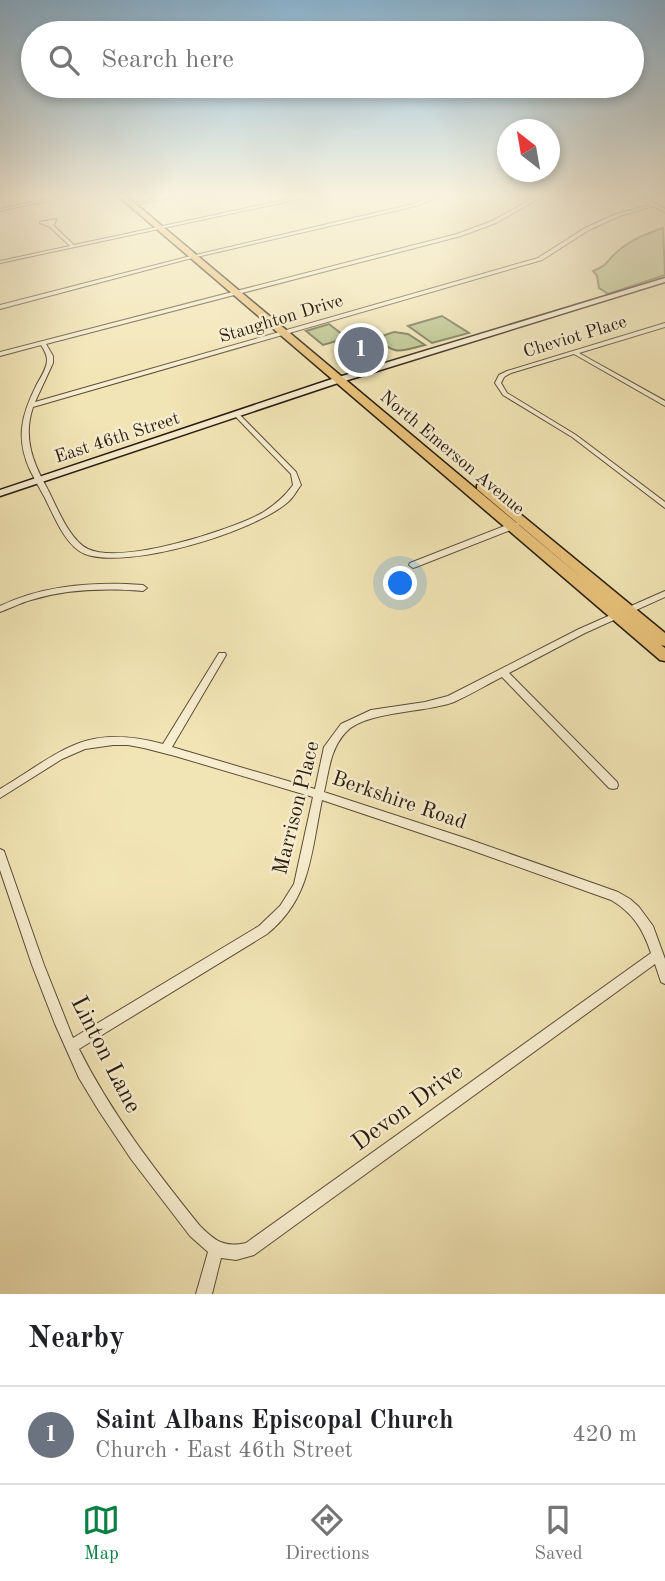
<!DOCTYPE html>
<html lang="en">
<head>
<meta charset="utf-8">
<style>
	body { margin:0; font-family:"Old Standard TT",serif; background:#f2f2f2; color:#202124 }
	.compass { position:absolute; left:497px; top:119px; width:63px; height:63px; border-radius:50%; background:#fff; box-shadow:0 4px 10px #0003; rotate:329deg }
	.you { position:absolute; left:401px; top:584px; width:24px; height:24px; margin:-18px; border:5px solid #fff; border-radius:50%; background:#1a73e8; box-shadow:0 0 0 10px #1a73e833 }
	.badge { display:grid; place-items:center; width:46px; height:46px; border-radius:50%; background:#0b8043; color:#fff; font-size:23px; font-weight:700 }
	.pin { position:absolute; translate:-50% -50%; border:4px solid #fff; box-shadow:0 2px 7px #0006 }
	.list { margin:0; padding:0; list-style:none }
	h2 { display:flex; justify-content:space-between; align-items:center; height:91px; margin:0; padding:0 28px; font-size:30px }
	h2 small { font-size:23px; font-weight:400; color:#757577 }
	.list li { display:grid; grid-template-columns:46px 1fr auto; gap:21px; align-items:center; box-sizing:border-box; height:98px; padding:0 28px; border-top:2px solid #e0e0e0 }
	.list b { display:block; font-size:26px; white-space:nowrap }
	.list p { margin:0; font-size:23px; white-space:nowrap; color:#757577 }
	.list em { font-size:23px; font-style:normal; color:#757577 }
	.icon { flex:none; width:38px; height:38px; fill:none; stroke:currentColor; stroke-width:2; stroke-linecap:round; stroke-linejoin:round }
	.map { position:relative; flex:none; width:665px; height:1294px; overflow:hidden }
	.search { position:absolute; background:#fff; box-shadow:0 4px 10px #0003; left:21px; right:21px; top:21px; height:77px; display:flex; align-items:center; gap:18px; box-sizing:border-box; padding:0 24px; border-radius:38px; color:#757577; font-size:26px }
	.sheet { height:189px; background:#fff }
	nav { display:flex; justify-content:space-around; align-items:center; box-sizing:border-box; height:98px; border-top:2px solid #e0e0e0; background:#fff; font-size:19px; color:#757577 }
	nav a { display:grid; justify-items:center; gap:4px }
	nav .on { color:#0b8043 }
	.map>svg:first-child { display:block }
	.green { fill:#b9c58e; stroke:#707050; stroke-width:2 }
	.building { fill:#e6b08a; stroke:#281c11; stroke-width:2 }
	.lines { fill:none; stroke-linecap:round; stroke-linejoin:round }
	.minor-casing { stroke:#5a4e3a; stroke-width:2 }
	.secondary-casing { stroke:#281c11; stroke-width:3 }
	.primary-casing { stroke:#281c11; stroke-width:3 }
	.minor { fill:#f7eecf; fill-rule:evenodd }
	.secondary { fill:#f7eecf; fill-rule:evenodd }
	.primary { fill:#e9c27a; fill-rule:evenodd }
	.labels { text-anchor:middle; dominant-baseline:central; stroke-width:5; stroke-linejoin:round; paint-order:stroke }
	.far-street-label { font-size:18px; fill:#281c11; stroke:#f7eecf }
	.street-label { font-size:21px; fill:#281c11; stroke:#f7eecf }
	.near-street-label { font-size:24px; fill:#281c11; stroke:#f7eecf }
</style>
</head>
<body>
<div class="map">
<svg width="665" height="1294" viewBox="0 0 665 1294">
	<rect width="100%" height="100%" fill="#f2e5b5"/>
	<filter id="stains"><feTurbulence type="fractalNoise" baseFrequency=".00286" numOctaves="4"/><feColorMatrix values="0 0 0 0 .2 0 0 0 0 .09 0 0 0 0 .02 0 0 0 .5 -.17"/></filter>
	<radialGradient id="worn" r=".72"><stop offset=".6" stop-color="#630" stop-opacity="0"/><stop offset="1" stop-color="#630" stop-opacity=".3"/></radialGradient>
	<g class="green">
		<path d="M663,228L665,275L608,294L599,288L597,276L593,271C609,265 606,261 618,251C630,240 648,233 663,228Z"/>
		<path d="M442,316L469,333L432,343L408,326Z"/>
		<path d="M329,324L347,338L323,345L306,331Z"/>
		<path d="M394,332L408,334L425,345C400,351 396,356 376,338Z"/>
	</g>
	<path class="building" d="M358,340L363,345L371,343L381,350L353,359L341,349L354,345L350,343Z"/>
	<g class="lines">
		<defs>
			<g id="minor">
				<path d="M63,195H73L0,211V209Z"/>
				<path d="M172,195H182L131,206L129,205Z"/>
				<path d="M308,195H318L0,263V261L70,246L50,227L40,223V222L56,219L54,226L74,245Z"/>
				<path d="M437,195H444L416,206L188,259L0,309V305L187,257L413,204Z"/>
				<path d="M539,195H545L496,223L461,236L46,344L53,356V363L35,402L538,258L585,228L616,214L650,205L633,195H639L665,209V212L653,206L620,216L589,230L542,260L33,407C23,437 32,461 47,488C56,505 69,540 88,549C122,565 229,531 262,513C275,505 284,497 293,485L291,474L235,416V414H239L296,472L301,485C297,490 293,498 288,502C254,532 128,570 85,554C66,547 54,516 45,498C40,489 35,480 30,470C15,437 22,414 37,384C41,377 47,368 47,360C47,354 44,350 41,345L0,356V352L457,234L492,221Z"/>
				<path d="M665,323V327L579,353L665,401V406L574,354L511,373L504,377L501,383L507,393L576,435L665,502V508L572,437L503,395L495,383L499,375L507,371Z"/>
				<path d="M512,523H518L519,525L518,527L416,567L413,568L409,565L410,563Z"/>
				<path d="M126,584L143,585L147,588L143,591C106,588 67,589 31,600C20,603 11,608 0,612V606C40,587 83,583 126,584Z"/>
				<path d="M665,591V597L585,633L509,673L617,782L618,785L617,788L613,789L609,788L502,677C486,685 470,695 454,702C425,713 365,711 346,732C330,749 329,771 324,792L468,839L618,892L630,899L639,907L653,926L665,959V984L661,982L655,964L254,1255L236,1260L221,1258L212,1294H196L208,1252L190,1236L131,1159L99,1111L79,1078L55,1024L32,965L0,870V849L4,851L5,854L44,965L73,1038L259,926L280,906L294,884L313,797L175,756L144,748L128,745H113L85,749L62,759L0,798V789C63,751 85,723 163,744L219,653H225L226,655L172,747L315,789L324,747L341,724L371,710L425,702L448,696L579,629ZM322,800L468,849L611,900C633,913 643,929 651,953L246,1243C224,1248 215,1241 200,1226C155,1170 111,1113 79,1049L267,934C311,899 311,852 322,800Z"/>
			</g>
			<path id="secondary" d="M665,278V282L335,384L0,496V490L329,380Z"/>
			<path id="primary" d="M117,195H125L587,582L477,489V485H485L665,633V646L661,645L665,648V661L660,660Z"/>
		</defs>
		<use href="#minor" class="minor-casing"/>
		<use href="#secondary" class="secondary-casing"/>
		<use href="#primary" class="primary-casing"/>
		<use href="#minor" class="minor"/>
		<use href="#secondary" class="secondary"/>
		<use href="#primary" class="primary"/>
	</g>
	<linearGradient id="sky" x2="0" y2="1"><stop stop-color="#8bb7d6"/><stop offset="0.52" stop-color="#f9f3de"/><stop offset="1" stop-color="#f9f3de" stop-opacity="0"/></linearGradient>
	<rect width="665" height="377" fill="url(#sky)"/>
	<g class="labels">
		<g class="far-street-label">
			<text transform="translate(281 319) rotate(-17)">Staughton Drive</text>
			<text transform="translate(575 337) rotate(-17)">Cheviot Place</text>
			<text transform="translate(117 438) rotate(-18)">East 46th Street</text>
			<text transform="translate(452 453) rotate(40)">North Emerson Avenue</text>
		</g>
		<g class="street-label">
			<text transform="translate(399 801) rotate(19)">Berkshire Road</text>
			<text transform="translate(297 808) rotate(-76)">Marrison Place</text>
		</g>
		<g class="near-street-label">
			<text transform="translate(105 1055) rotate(63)">Linton Lane</text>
			<text transform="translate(408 1108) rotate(-36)">Devon Drive</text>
		</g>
	</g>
	<rect width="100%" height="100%" filter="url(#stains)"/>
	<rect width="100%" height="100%" fill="url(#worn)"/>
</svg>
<svg class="compass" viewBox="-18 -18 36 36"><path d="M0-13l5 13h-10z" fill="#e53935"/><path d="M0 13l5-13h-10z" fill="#757577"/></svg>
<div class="you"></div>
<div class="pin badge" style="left:361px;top:350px;background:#6b7280">1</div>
<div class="search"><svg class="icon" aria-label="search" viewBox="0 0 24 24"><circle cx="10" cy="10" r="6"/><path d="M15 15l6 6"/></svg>Search here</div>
</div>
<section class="sheet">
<h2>Nearby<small></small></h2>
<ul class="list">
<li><span class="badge" style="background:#6b7280">1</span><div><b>Saint Albans Episcopal Church</b><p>Church · East 46th Street</p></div><em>420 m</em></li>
</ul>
</section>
<nav>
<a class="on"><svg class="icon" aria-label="map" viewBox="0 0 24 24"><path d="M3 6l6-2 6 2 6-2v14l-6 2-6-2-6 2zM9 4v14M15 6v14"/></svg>Map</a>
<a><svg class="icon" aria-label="directions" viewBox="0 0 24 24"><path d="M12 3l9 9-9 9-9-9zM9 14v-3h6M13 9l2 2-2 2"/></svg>Directions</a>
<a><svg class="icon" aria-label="saved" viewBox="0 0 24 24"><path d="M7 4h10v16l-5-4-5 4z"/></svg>Saved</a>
</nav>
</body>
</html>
